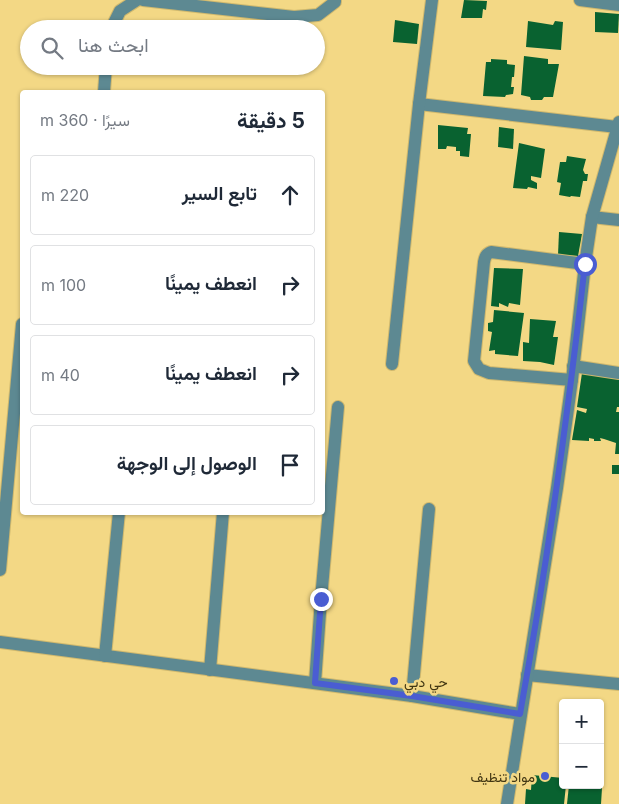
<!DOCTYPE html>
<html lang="ar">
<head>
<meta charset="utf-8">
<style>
	body { margin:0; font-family:Inter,Vazirmatn,sans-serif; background:#f6f6f7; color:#1f2937; direction:rtl }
	.controls { position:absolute; right:15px; bottom:15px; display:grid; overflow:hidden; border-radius:5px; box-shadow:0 1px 4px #0004 }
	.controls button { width:45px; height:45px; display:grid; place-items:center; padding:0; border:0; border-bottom:1px solid #e0e1e3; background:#fff; color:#1f2937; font:25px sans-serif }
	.stop { position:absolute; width:15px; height:15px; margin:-11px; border:4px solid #4a5dd2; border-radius:50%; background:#fff }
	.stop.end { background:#4a5dd2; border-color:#fff; box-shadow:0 1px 5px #0008 }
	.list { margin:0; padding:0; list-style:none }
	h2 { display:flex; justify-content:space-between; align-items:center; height:65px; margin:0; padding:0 20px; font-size:21px }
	h2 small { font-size:16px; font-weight:400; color:#747a83 }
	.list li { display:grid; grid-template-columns:32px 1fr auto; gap:15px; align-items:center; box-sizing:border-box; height:80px; margin:0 10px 10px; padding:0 10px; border:1px solid #e0e1e3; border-radius:5px }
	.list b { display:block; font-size:19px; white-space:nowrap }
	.list em { font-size:16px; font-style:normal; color:#747a83 }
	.icon { flex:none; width:28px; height:28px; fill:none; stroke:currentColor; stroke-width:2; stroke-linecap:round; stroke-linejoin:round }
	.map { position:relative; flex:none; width:619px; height:804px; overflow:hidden; direction:ltr }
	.search { position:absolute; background:#fff; box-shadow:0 1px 4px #0004; left:20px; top:20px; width:305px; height:55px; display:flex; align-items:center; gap:12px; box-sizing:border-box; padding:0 18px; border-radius:28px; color:#747a83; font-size:19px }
	.panel { position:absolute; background:#fff; box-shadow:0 1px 4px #0004; left:20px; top:90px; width:305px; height:425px; border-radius:5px; direction:rtl }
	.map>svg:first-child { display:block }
	.building { fill:#096230 }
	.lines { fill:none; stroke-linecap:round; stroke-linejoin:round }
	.minor-casing { stroke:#cfb86e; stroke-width:14 }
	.minor { stroke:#5d8992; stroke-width:12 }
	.route { stroke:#4a5dd2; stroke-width:6 }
	.poi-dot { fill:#4a5dd2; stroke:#f3d885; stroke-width:2 }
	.labels { text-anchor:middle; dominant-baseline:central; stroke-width:5; stroke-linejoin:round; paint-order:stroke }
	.poi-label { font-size:14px; fill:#413613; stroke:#f3d885; text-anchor:start }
</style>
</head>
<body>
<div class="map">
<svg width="619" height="804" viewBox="0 0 619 804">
	<rect width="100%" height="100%" fill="#f3d885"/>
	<g class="building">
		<path d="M464,0L487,1L486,10L483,9L482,18H461Z"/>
		<path d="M595,12L619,14L618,33L595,32Z"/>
		<path d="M395,20L419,24L417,44L393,42Z"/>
		<path d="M528,21L553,25L555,21L563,22L561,50L526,47Z"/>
		<path d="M524,56L548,59V64H559L553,97H544L542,100H531L530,97L521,95Z"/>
		<path d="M491,59L507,60V64L515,65L514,77H512L511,87H514L513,94L506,95L505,97L483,96L486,62H491Z"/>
		<path d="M438,125L468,128L467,134H471L469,157L460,156V151H456V147L447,146L446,149H438Z"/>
		<path d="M499,127L514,129L513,149L498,147Z"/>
		<path d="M519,143L545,149L541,178L531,176V180L537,183V189L528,187L527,189L513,188Z"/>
		<path d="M567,156L586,159L583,170L585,174H588L587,181H583L580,197L571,196L570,197L559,195L561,183L557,182L560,162H566Z"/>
		<path d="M559,232L582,234L578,256L558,255Z"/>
		<path d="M494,268L523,269L520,305L509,303L508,307L499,303V307L491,306Z"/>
		<path d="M494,310L524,313L518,356L495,354V350L489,351L492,332L488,331V323L493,322Z"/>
		<path d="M530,319L556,321L553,337H558L554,365L540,362L523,361V342L529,343Z"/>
		<path d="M582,373L619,378V407H617L616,412H619V454H615L616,443L604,439L600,438L601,441H594V439L589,438V441L572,440L577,410L586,413L587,409L577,407Z"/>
		<rect x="612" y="465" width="7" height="9"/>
		<path d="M532,775L563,778V785H566L564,804H525L526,789L531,790Z"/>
		<path d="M569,785L602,788L601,804H567Z"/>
	</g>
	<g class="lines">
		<defs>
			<g id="minor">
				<path d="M143,0L294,17L318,15L335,2V0"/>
				<path d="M580,0L619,5"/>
				<path d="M111,29L120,11L137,0"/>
				<path d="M104,92L106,66"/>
				<path d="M419,104L617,127"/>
				<path d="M592,217L619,220"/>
				<path d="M392,364L419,104L432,0"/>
				<path d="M573,366L619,373"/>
				<path d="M572,380L489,373L479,369L474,361L484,262C485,257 486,254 491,252L585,264"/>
				<path d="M0,570L22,324"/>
				<path d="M0,642L412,696L520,714"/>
				<path d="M105,656L119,512"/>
				<path d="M210,670L223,512"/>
				<path d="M527,675L619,684"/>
				<path d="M315,683L321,599L338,407"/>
				<path d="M412,696L429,509"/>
				<path d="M507,804L557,488L572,380L585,264L592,217L619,122"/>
			</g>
		</defs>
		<use href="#minor" class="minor-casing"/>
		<use href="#minor" class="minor"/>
	</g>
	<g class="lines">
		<path class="route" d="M321,599L315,683L412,696L520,714C547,565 568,415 585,264"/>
	</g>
	<g class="poi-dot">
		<circle cx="394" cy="681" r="5"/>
		<circle cx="545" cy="776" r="5"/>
	</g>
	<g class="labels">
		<g class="poi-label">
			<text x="404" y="681">حي دبي</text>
			<text x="535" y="776" text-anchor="end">مواد تنظيف</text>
		</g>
	</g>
</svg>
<div class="controls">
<button>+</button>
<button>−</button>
</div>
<div class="stop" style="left:585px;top:264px"></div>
<div class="stop end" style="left:321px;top:599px"></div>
<div class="search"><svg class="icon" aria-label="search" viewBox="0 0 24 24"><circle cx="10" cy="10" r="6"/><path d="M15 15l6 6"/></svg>ابحث هنا</div>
<section class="panel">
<h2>5 دقيقة<small>سيرًا · 360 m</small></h2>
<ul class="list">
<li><svg class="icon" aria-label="ahead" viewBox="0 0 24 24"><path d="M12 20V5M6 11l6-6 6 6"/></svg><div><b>تابع السير</b></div><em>220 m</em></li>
<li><svg class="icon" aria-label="right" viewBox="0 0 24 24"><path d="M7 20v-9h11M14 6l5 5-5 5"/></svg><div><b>انعطف يمينًا</b></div><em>100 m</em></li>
<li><svg class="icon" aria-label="right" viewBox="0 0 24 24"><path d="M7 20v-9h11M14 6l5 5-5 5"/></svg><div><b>انعطف يمينًا</b></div><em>40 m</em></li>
<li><svg class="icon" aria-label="arrive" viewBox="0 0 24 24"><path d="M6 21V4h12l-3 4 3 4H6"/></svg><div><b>الوصول إلى الوجهة</b></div></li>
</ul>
</section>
</div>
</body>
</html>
